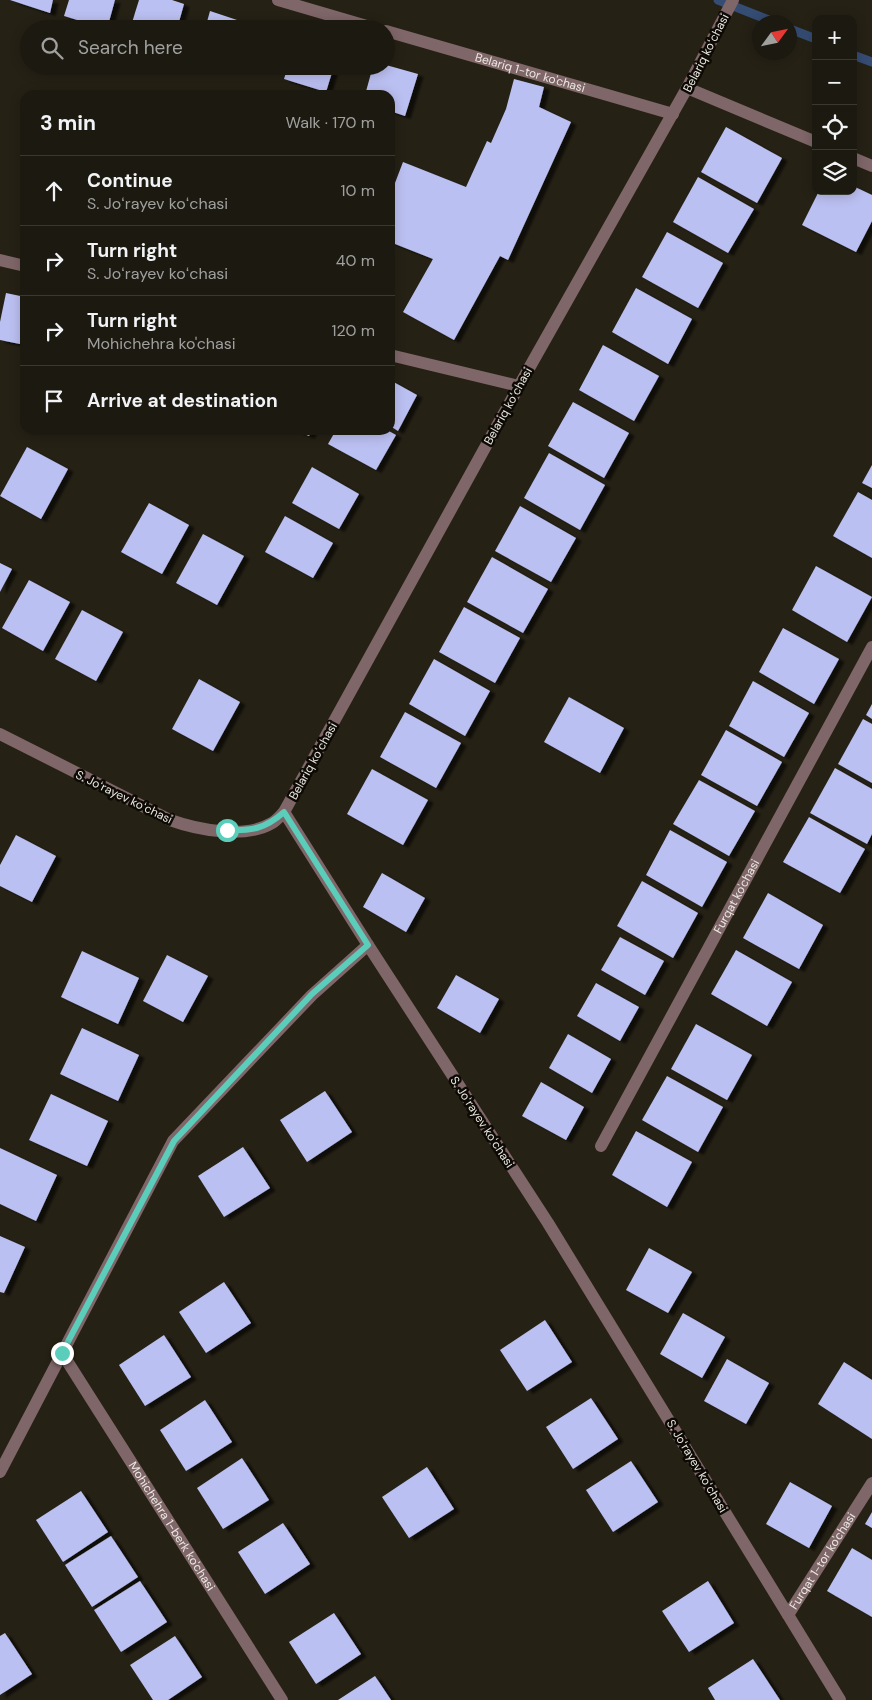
<!DOCTYPE html>
<html lang="en">
<head>
<meta charset="utf-8">
<style>
	body { margin:0; font-family:"DM Sans",sans-serif; background:#29261e; color:#f1f3f6 }
	.controls { position:absolute; right:15px; top:15px; display:grid; overflow:hidden; border-radius:10px; box-shadow:0 2px 12px #0003 }
	.controls button { width:45px; height:45px; display:grid; place-items:center; padding:0; border:0; border-bottom:1px solid #3a3830; background:#1c1910; color:#f1f3f6; font:25px sans-serif }
	.compass { position:absolute; left:752px; top:15px; width:45px; height:45px; border-radius:50%; background:#1c1910; box-shadow:0 2px 12px #0003; rotate:57deg }
	.stop { position:absolute; width:15px; height:15px; margin:-11px; border:4px solid #5bcebb; border-radius:50%; background:#fff }
	.stop.end { background:#5bcebb; border-color:#fff; box-shadow:0 1px 5px #0008 }
	.list { margin:0; padding:0; list-style:none }
	h2 { display:flex; justify-content:space-between; align-items:center; height:65px; margin:0; padding:0 20px; font-size:21px }
	h2 small { font-size:16px; font-weight:400; color:#a0a09f }
	.list li { display:grid; grid-template-columns:32px 1fr auto; gap:15px; align-items:center; box-sizing:border-box; height:70px; padding:0 20px; border-top:1px solid #3a3830 }
	.list b { display:block; font-size:19px; white-space:nowrap }
	.list p { margin:0; font-size:16px; white-space:nowrap; color:#a0a09f }
	.list em { font-size:16px; font-style:normal; color:#a0a09f }
	.icon { flex:none; width:28px; height:28px; fill:none; stroke:currentColor; stroke-width:2; stroke-linecap:round; stroke-linejoin:round }
	.map { position:relative; flex:none; width:872px; height:1700px; overflow:hidden }
	.search { position:absolute; background:#1c1910; box-shadow:0 2px 12px #0003; left:20px; top:20px; width:375px; height:55px; display:flex; align-items:center; gap:12px; box-sizing:border-box; padding:0 18px; border-radius:28px; color:#a0a09f; font-size:19px }
	.panel { position:absolute; background:#1c1910; box-shadow:0 2px 12px #0003; left:20px; top:90px; width:375px; height:345px; border-radius:15px }
	.map>svg:first-child { display:block }
	.lines { fill:none; stroke-linecap:round; stroke-linejoin:round }
	.stream { stroke:#354c73; stroke-width:9 }
	.building { fill:#bbc0f2; filter:url(#shadow) }
	.minor { stroke:#7f6669; stroke-width:12 }
	.route { stroke:#5bcebb; stroke-width:6 }
	.labels { text-anchor:middle; dominant-baseline:central; stroke-width:5; stroke-linejoin:round; paint-order:stroke }
	.street-label { font-size:12px; fill:#ebe8e0; stroke:#0d0a06 }
</style>
</head>
<body>
<div class="map">
<svg width="872" height="1700" viewBox="0 0 872 1700">
	<defs>
		<filter id="shadow"><feDropShadow dx="5.5" dy="3" stdDeviation="1" flood-color="#0009"/></filter>
	</defs>
	<rect width="100%" height="100%" fill="#262115"/>
	<g class="lines">
		<g class="stream">
			<path d="M718,0L774,22"/>
			<path d="M790,29L816,39"/>
			<path d="M853,55L872,62"/>
		</g>
	</g>
	<g class="building">
		<path d="M10,0H53L50,13Z"/>
		<path d="M69,0H115L107,29L64,16Z"/>
		<path d="M139,0H172L184,4L177,29H130Z"/>
		<path d="M210,11L252,25L251,29H205Z"/>
		<path d="M386,65L418,74L405,116L390,111V95H365L373,66H386Z"/>
		<path d="M288,66H334L326,92L284,79Z"/>
		<path d="M514,79L544,87L539,107L571,122L508,260L500,256L454,340L403,312L433,259L390,242V223L393,216L390,215V196L403,162L466,187L487,141L491,143L506,109Z"/>
		<path d="M726,127L782,158L757,203L701,172Z"/>
		<path d="M698,177L754,209L728,253L673,222Z"/>
		<path d="M853,186L872,195V221L856,252L802,225L819,191H853Z"/>
		<path d="M667,232L723,263L698,308L642,277Z"/>
		<path d="M636,288L692,319L668,364L612,332Z"/>
		<path d="M6,293L25,297V345L0,340V322Z"/>
		<path d="M603,345L659,376L634,421L579,390Z"/>
		<path d="M390,380L417,395L398,431L390,426Z"/>
		<path d="M573,402L629,433L604,478L548,446Z"/>
		<path d="M295,430H312L309,436Z"/>
		<path d="M336,430H387L396,435L376,470L328,444Z"/>
		<path d="M27,447L68,469L41,519L0,496Z"/>
		<path d="M549,453L605,485L580,530L524,498Z"/>
		<path d="M872,465V488L862,483Z"/>
		<path d="M312,467L359,494L339,529L292,503Z"/>
		<path d="M858,492L872,500V558L833,536Z"/>
		<path d="M149,503L189,525L162,574L121,552Z"/>
		<path d="M520,506L576,538L551,582L495,551Z"/>
		<path d="M285,516L333,543L313,578L265,552Z"/>
		<path d="M203,534L244,556L217,605L176,583Z"/>
		<path d="M492,557L548,589L523,633L467,602Z"/>
		<path d="M0,563L12,569L0,592Z"/>
		<path d="M816,566L872,597L847,642L792,610Z"/>
		<path d="M29,580L70,602L43,651L2,628Z"/>
		<path d="M464,607L520,638L495,683L439,652Z"/>
		<path d="M82,610L123,632L96,681L55,659Z"/>
		<path d="M783,628L839,659L814,704L759,672Z"/>
		<path d="M434,659L490,691L465,736L409,704Z"/>
		<path d="M199,679L240,702L213,751L172,729Z"/>
		<path d="M753,681L809,713L784,757L729,726Z"/>
		<path d="M569,697L624,728L600,773L544,742Z"/>
		<path d="M872,704V719L866,715Z"/>
		<path d="M405,712L461,743L436,788L380,757Z"/>
		<path d="M863,719L872,724V783L838,764Z"/>
		<path d="M726,730L782,762L757,806L701,775Z"/>
		<path d="M835,768L872,789V834L867,844L810,813Z"/>
		<path d="M372,769L428,800L403,845L347,814Z"/>
		<path d="M699,780L755,811L729,856L673,824Z"/>
		<path d="M809,817L865,849L840,893L783,862Z"/>
		<path d="M670,830L727,862L702,907L646,875Z"/>
		<path d="M16,835L56,856L32,902L0,886V865Z"/>
		<path d="M382,873L425,898L406,932L363,907Z"/>
		<path d="M642,881L698,913L673,958L617,926Z"/>
		<path d="M768,893L823,925L799,969L743,938Z"/>
		<path d="M620,937L664,961L645,995L601,970Z"/>
		<path d="M736,950L792,982L767,1026L711,994Z"/>
		<path d="M82,951L139,978L118,1024L61,997Z"/>
		<path d="M167,955L208,976L183,1022L143,1001Z"/>
		<path d="M456,975L499,999L480,1033L437,1008Z"/>
		<path d="M596,983L639,1007L620,1041L577,1016Z"/>
		<path d="M696,1024L752,1055L727,1100L671,1069Z"/>
		<path d="M82,1028L139,1055L118,1101L60,1074Z"/>
		<path d="M568,1034L611,1059L592,1093L549,1068Z"/>
		<path d="M667,1076L723,1107L698,1152L642,1120Z"/>
		<path d="M541,1082L584,1107L566,1140L522,1116Z"/>
		<path d="M325,1091L352,1132L307,1162L280,1120Z"/>
		<path d="M51,1094L108,1121L87,1166L29,1140Z"/>
		<path d="M636,1131L692,1162L667,1207L612,1175Z"/>
		<path d="M243,1147L270,1188L224,1217L198,1176Z"/>
		<path d="M0,1148L57,1175L36,1221L0,1204Z"/>
		<path d="M0,1236L25,1247L4,1293L0,1292Z"/>
		<path d="M649,1248L692,1272L668,1313L626,1290Z"/>
		<path d="M224,1282L251,1323L206,1353L179,1312Z"/>
		<path d="M683,1313L725,1337L702,1378L660,1354Z"/>
		<path d="M545,1320L572,1362L527,1391L500,1350Z"/>
		<path d="M164,1335L191,1377L145,1406L119,1365Z"/>
		<path d="M727,1359L769,1383L746,1424L704,1401Z"/>
		<path d="M844,1362L872,1380V1439L818,1404Z"/>
		<path d="M591,1398L618,1439L573,1469L546,1427Z"/>
		<path d="M205,1400L232,1442L186,1471L160,1430Z"/>
		<path d="M242,1458L269,1500L223,1529L197,1488Z"/>
		<path d="M631,1461L658,1502L613,1532L586,1490Z"/>
		<path d="M427,1467L454,1509L409,1538L382,1497Z"/>
		<path d="M790,1482L832,1506L809,1548L766,1524Z"/>
		<path d="M81,1491L108,1532L63,1562L36,1520Z"/>
		<path d="M872,1512V1528L865,1524Z"/>
		<path d="M283,1523L310,1564L265,1594L238,1552Z"/>
		<path d="M111,1536L138,1577L92,1607L65,1565Z"/>
		<path d="M852,1548L872,1560V1617L827,1591Z"/>
		<path d="M140,1581L167,1622L121,1652L94,1610Z"/>
		<path d="M708,1581L734,1623L689,1652L662,1611Z"/>
		<path d="M334,1613L361,1654L316,1684L289,1642Z"/>
		<path d="M5,1633L32,1674L0,1695V1636Z"/>
		<path d="M175,1636L202,1677L168,1700H153L130,1665Z"/>
		<path d="M753,1659L780,1700H715L708,1688Z"/>
		<path d="M375,1676L391,1700H338Z"/>
	</g>
	<g class="lines">
		<g class="minor">
			<path d="M278,0L377,29"/>
			<path id="s1" d="M386,31L673,114"/>
			<path d="M687,88L816,142"/>
			<path d="M853,158L872,166"/>
			<path d="M0,260L25,266"/>
			<path d="M390,355L519,386"/>
			<path d="M0,734L170,820C198,830 245,839 272,823C277,820 280,816 284,812L519,386L687,88L733,0"/>
			<path d="M284,812L368,945L548,1223L840,1700"/>
			<path id="s2" d="M601,1146L872,647"/>
			<path id="s3" d="M62,1353L282,1700"/>
			<path d="M0,1472L173,1141L312,995L368,945"/>
			<path id="s4" d="M788,1615L872,1483"/>
		</g>
	</g>
	<g class="lines">
		<path class="route" d="M62,1353L174,1141L312,994L368,945L284,812C265,829 251,831 227,830"/>
	</g>
	<g class="labels">
		<g class="street-label">
			<text transform="translate(706 53) rotate(-63)">Belariq koʻchasi</text>
			<text stroke="none"><textPath href="#s1" startOffset="150">Belariq 1-tor ko'chasi</textPath></text>
			<text transform="translate(508 406) rotate(-61)">Belariq koʻchasi</text>
			<text transform="translate(313 761) rotate(-61)">Belariq koʻchasi</text>
			<text transform="translate(124 797) rotate(26)">S. Joʻrayev koʻchasi</text>
			<text stroke="none"><textPath href="#s2" startOffset="284">Furqat ko'chasi</textPath></text>
			<text transform="translate(482 1122) rotate(57)">S. Joʻrayev koʻchasi</text>
			<text transform="translate(697 1466) rotate(59)">S. Joʻrayev koʻchasi</text>
			<text stroke="none"><textPath href="#s3" startOffset="205">Mohichehra 1-berk ko'chasi</textPath></text>
			<text stroke="none"><textPath href="#s4" startOffset="64">Furqat 1-tor ko'chasi</textPath></text>
		</g>
	</g>
</svg>
<div class="controls">
<button>+</button>
<button>−</button>
<button><svg class="icon" aria-label="locate" viewBox="0 0 24 24"><circle cx="12" cy="12" r="6"/><path d="M12 2v4M12 18v4M2 12h4M18 12h4"/></svg></button>
<button><svg class="icon" aria-label="layers" viewBox="0 0 24 24"><path d="M12 4l9 5-9 5-9-5zM3 14l9 5 9-5"/></svg></button>
</div>
<svg class="compass" viewBox="-18 -18 36 36"><path d="M0-13l5 13h-10z" fill="#e53935"/><path d="M0 13l5-13h-10z" fill="#a0a09f"/></svg>
<div class="stop" style="left:227px;top:830px"></div>
<div class="stop end" style="left:62px;top:1353px"></div>
<div class="search"><svg class="icon" aria-label="search" viewBox="0 0 24 24"><circle cx="10" cy="10" r="6"/><path d="M15 15l6 6"/></svg>Search here</div>
<section class="panel">
<h2>3 min<small>Walk · 170 m</small></h2>
<ul class="list">
<li><svg class="icon" aria-label="ahead" viewBox="0 0 24 24"><path d="M12 20V5M6 11l6-6 6 6"/></svg><div><b>Continue</b><p>S. Joʻrayev koʻchasi</p></div><em>10 m</em></li>
<li><svg class="icon" aria-label="right" viewBox="0 0 24 24"><path d="M7 20v-9h11M14 6l5 5-5 5"/></svg><div><b>Turn right</b><p>S. Joʻrayev koʻchasi</p></div><em>40 m</em></li>
<li><svg class="icon" aria-label="right" viewBox="0 0 24 24"><path d="M7 20v-9h11M14 6l5 5-5 5"/></svg><div><b>Turn right</b><p>Mohichehra ko'chasi</p></div><em>120 m</em></li>
<li><svg class="icon" aria-label="arrive" viewBox="0 0 24 24"><path d="M6 21V4h12l-3 4 3 4H6"/></svg><div><b>Arrive at destination</b></div></li>
</ul>
</section>
</div>
</body>
</html>
